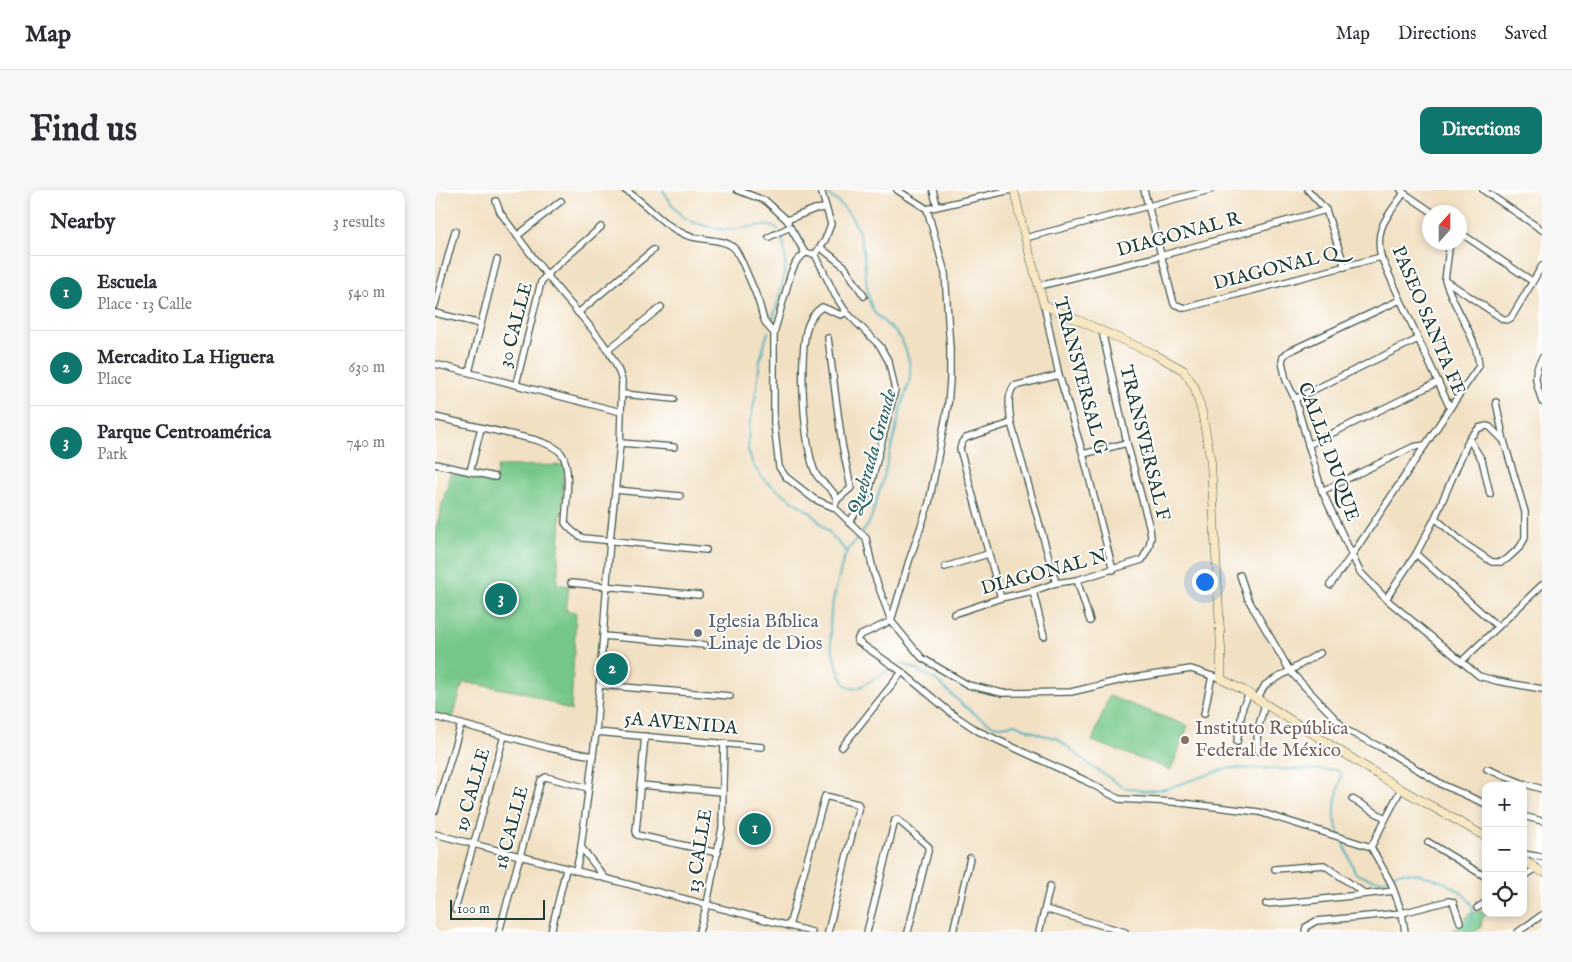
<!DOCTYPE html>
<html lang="en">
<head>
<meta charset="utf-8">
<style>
	body { margin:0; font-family:"IM FELL English",serif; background:#f7f7f7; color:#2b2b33 }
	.controls { position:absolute; right:15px; bottom:15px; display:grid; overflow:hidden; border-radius:10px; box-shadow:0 2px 8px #0003 }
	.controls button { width:45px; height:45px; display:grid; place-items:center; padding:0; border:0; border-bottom:1px solid #e1e1e2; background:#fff; color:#2b2b33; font:25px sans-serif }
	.compass { position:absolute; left:987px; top:15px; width:45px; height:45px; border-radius:50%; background:#fff; box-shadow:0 2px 8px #0003; rotate:21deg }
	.scale { position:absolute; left:15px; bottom:12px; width:95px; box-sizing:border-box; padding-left:5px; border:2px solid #1f3d34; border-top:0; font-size:14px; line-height:18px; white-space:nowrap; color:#1f3d34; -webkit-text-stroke:4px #fff; paint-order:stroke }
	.you { position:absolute; left:769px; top:391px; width:18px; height:18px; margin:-12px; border:4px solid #fff; border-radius:50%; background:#1a73e8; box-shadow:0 0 0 8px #1a73e833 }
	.badge { display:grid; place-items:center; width:32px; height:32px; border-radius:50%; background:#0f766e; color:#fff; font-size:16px; font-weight:700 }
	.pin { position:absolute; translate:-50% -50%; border:2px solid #fff; box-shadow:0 1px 5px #0006 }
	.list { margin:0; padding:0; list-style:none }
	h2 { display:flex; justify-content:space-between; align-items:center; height:65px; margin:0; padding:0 20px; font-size:21px }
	h2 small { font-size:16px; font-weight:400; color:#7c7c81 }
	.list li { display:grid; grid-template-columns:32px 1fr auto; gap:15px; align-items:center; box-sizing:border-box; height:75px; padding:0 20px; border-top:1px solid #e1e1e2 }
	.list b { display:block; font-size:19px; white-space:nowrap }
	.list p { margin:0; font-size:16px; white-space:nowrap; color:#7c7c81 }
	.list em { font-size:16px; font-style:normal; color:#7c7c81 }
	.icon { flex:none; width:28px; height:28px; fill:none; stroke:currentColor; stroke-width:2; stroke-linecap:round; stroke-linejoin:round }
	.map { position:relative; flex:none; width:1107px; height:742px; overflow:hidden; border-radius:10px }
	header { display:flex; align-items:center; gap:30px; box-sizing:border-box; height:70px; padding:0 25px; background:#fff; border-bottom:1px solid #e1e1e2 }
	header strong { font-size:24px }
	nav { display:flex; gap:28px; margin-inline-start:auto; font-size:18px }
	.intro { display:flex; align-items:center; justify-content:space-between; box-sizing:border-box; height:120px; padding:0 30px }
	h1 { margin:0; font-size:35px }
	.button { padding:12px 22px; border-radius:10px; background:#0f766e; color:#fff; font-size:18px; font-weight:700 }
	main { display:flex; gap:30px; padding:0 30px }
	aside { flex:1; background:#fff; border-radius:10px; box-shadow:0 2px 8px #0003 }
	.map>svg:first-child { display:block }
	.green { fill:#75c789; stroke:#4a825e }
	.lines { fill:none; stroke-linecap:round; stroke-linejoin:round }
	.stream { stroke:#40afbb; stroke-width:2 }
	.street-casing { stroke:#3f5549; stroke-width:8 }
	.secondary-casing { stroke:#3f5549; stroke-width:9 }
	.street { stroke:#fff; stroke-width:5.5 }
	.secondary { stroke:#f8e7c3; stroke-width:8 }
	.worship-dot { fill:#6b7280; stroke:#fff; stroke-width:2 }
	.education-dot { fill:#8d6e63; stroke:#fff; stroke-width:2 }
	.labels { text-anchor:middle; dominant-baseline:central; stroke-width:4; stroke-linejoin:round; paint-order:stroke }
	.street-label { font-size:19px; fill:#1f3d34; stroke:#fff }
	.worship-label { font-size:19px; fill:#5b616d; stroke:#fff; text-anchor:start }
	.education-label { font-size:19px; fill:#785e54; stroke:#fff; text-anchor:start }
	.water-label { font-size:20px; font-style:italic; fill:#2b6563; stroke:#fff }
</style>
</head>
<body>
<header>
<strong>Map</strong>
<nav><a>Map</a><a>Directions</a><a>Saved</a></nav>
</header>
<div class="intro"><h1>Find us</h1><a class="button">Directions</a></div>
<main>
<aside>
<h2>Nearby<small>3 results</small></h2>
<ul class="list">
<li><span class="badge">1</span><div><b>Escuela</b><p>Place · 13 Calle</p></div><em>540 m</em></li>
<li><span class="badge">2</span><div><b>Mercadito La Higuera</b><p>Place</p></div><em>630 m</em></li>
<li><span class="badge">3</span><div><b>Parque Centroamérica</b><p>Park</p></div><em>740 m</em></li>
</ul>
</aside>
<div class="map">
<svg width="1107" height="742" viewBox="0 0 1107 742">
	<rect width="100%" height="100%" fill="#fff"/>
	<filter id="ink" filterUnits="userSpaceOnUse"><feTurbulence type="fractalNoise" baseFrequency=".02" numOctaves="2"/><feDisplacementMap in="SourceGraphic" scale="10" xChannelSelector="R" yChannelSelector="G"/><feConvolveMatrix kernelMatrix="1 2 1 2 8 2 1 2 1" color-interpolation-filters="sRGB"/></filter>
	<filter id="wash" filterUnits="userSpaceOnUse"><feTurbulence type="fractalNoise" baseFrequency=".0096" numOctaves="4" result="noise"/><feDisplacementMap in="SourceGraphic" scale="20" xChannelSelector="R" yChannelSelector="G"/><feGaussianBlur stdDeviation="1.12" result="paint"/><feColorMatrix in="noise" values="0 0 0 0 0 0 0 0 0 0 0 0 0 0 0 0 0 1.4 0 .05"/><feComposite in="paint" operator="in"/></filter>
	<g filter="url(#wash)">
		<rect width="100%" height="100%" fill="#f2e0c3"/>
		<g class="green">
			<path d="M129,275L122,394L134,396L131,421L141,422L136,521L91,503L28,492L18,528L0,523V342L15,284L60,291L63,276Z"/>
			<path d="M674,506L753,536L736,580L657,551Z"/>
			<path d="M1046,721L1052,724L1047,729L1046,738L1038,742H1015L1025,736L1035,723Z"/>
		</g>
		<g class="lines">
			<g class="stream">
				<path d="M228,0C234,9 240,22 250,28C264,36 287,41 303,39C319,38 326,32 342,38L343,40"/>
				<path d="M389,2C436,31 425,63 434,109C438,127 449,130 461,143C469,151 474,167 475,178C477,192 469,205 466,218C457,255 448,292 436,328C432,341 419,350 412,362C407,371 405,382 403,391C393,425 391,450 405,484C408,492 412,501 423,498L458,478"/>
				<path d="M338,129C345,101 358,72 345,44"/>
				<path d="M333,142L325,170L321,204L314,237L313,260L318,275L330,291L377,324L412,362"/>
				<path d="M462,475L470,474L501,490L528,515L544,527L557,535L566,536L579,534L607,545L622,548L653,574L688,597L709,601L730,599L793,578L902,580L905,582L906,585C903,608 894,622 905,645"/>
				<path d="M907,649C910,655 918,679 920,682C924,687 939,690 945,690C953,691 957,684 963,683C984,680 1041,698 1038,725C1037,730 1032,737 1030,742"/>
			</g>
		</g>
	</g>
	<g filter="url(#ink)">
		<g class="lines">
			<defs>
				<g id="street">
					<path d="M190,0C214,15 225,34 251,45C265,51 289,48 299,58C303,62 305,69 308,74C313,86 319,98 323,110C329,126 325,129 339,143V233L344,277L351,287L379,309L400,318L431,348L439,384L456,431L487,468L533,495L567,503L636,502L691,489L756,479L786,489"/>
					<path d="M302,0L331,11L352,30"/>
					<path d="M462,0L492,19"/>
					<path d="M498,0L502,16"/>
					<path d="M576,0L492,19L510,83L515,159V190L513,215L494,313L474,371L456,431L424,446L422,451L467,482L516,523L543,541L649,590L684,609L738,612L824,622L936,657L956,693L967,723L970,742"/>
					<path d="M709,0L739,114L750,118L946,67"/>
					<path d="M873,0L891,20L910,77"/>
					<path d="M1048,0L1107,40"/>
					<path d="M969,3L997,22"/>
					<path d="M61,11L65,22C83,47 102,73 122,98C144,125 179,158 187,191L185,255L175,350L161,542L146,657L170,688"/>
					<path d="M353,32L352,30L380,19L390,18"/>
					<path d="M1024,42L1097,91"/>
					<path d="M82,46L126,11"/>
					<path d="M334,47L355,37L370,63"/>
					<path d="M590,48L775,0"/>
					<path d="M1015,52L1010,90L1068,129L1072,130L1076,128L1107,76"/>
					<path d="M386,58L409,76L429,106"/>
					<path d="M380,64L400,105L411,122L445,156L454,172L460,200L434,302L414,333"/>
					<path d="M380,64L390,50L396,34L386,0"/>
					<path d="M1010,90C1019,119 1042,146 1044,176L1015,218"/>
					<path d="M604,96L725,66L891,20"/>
					<path d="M965,110L853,162L848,167L847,172L851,190L860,209L887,301L925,382L951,409L1044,486L1062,491L1107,499"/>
					<path d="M0,115L20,41"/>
					<path d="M609,115L624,185L648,264L678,380"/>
					<path d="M0,123L46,134"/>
					<path d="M143,123L218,60"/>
					<path d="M339,143L356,83L361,72L370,63L380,64"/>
					<path d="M393,148L407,254L416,298L402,310L401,313"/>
					<path d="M173,160L226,117"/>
					<path d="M1107,168C1096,186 1102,193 1107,212"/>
					<path d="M0,174L186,222"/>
					<path d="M34,182L62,70"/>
					<path d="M81,194L106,92L111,85L166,37"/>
					<path d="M188,204L239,209"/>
					<path d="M860,209L983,149"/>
					<path d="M0,227L101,250C110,253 120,256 126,263C137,276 131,315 130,333C135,340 140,344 148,348L271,360"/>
					<path d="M1034,249L1047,270L1055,304"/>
					<path d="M185,253L239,257"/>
					<path d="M873,255L1003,192"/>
					<path d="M648,264L692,253"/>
					<path d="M0,274L60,287"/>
					<path d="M35,282L46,238"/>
					<path d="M181,300L245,306"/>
					<path d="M887,301L978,257L990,255"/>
					<path d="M402,310C399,298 386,294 381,284C368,260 363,160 373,135C376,127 380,122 387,117L406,125L411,122"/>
					<path d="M1000,328L1030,354L1057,372H1066L1072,369L1085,357L1090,348V322L1069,251L1061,212"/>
					<path d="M981,364L1063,437"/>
					<path d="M510,377L553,364"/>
					<path d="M805,385L813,409L855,481L911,540L947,558L1008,595L1051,614"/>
					<path d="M642,390L655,431"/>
					<path d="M136,393L264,405"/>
					<path d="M621,393L576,233C575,221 571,207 579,196L624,185"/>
					<path d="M895,395L917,365L1015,218L946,67C939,37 953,26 969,3L966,0"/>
					<path d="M598,401L609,446"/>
					<path d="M566,408L525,259L527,252L531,248L576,233"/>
					<path d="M951,409L981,364L1000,328L1034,249L1044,238L1052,236L1055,237L1069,251"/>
					<path d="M519,424L566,408L598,401L621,393L642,390L707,370L714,357L716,347L715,339L692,253L667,141"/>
					<path d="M168,446L270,455"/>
					<path d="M1027,471L1107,395"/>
					<path d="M164,495L295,506"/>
					<path d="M822,509L830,495L885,463"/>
					<path d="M769,524L777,486"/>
					<path d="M0,527L114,558L158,566"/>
					<path d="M161,542L327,557"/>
					<path d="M210,546L201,641L202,645L283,663"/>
					<path d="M802,552L808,516L814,504"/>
					<path d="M407,557L467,482"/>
					<path d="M823,561L822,542L830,514"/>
					<path d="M1052,579L1087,593L1107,599"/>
					<path d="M205,595L287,602"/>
					<path d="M917,609L950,628"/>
					<path d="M0,621L26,534"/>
					<path d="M1088,626L1107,631"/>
					<path d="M0,644L377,742"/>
					<path d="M993,652L1051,687"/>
					<path d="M936,657L966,599"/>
					<path d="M1088,664L1107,667"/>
					<path d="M840,679L889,675L929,703"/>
					<path d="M141,681L146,657"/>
					<path d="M1088,687L1102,678"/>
					<path d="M831,714L880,710L959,701"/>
					<path d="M1042,718L1051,712"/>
					<path d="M610,719L690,742"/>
					<path d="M20,720L69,546"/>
					<path d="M354,736L390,606L423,614L424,616L393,742"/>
					<path d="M64,742L106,590L111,587L153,598"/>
					<path d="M116,742L131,679"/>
					<path d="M264,742L272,714L287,638L289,553"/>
					<path d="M432,742L460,630L462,629L494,657L473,742"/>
					<path d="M518,742L535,668"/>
					<path d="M604,742L615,696"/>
					<path d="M870,742L871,737L881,731L967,723L1013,711L1018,712L1025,732"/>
					<path d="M1083,742L1107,725"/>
				</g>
				<g id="secondary">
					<path d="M579,0L590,48L609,115L719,164L748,180L759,196L767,222L776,272L786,459V489L808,500L966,599L1051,647"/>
					<path d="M1088,670L1107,682"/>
				</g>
			</defs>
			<use href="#street" class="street-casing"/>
			<use href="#secondary" class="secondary-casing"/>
			<use href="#street" class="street"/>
			<use href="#secondary" class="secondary"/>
		</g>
	</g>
	<circle class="worship-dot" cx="263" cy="443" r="5"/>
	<circle class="education-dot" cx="750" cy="550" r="5"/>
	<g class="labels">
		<g class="street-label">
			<text transform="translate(744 45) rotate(-15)">DIAGONAL R</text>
			<text transform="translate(841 79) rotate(-14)">DIAGONAL Q</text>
			<text transform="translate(993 131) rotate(67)">PASEO SANTA FE</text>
			<text transform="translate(81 135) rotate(-75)">30 CALLE</text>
			<text transform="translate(645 186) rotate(75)">TRANSVERSAL G</text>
			<text transform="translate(709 253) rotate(76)">TRANSVERSAL F</text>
			<text transform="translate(893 262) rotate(70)">CALLE DUQUE</text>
			<text transform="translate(609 383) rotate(-15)">DIAGONAL N</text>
			<text transform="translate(246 534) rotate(5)">5A AVENIDA</text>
			<text transform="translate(38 600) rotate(-74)">19 CALLE</text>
			<text transform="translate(77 638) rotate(-75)">18 CALLE</text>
			<text transform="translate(265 661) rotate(-81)">13 CALLE</text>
		</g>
		<g class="worship-label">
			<text x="273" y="432">Iglesia Bíblica<tspan x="273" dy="22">Linaje de Dios</tspan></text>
		</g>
		<g class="education-label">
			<text x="760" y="539">Instituto República<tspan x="760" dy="22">Federal de México</tspan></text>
		</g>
		<g class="water-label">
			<text transform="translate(438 262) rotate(-74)">Quebrada Grande</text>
		</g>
	</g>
</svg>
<div class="controls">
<button>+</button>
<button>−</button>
<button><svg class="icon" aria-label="locate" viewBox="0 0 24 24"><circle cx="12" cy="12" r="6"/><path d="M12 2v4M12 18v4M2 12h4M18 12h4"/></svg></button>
</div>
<svg class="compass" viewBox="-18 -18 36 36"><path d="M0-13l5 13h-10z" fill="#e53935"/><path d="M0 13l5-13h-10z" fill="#7c7c81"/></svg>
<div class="scale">100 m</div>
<div class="you"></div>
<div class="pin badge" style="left:320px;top:639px">1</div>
<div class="pin badge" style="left:177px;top:479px">2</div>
<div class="pin badge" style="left:66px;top:409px">3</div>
</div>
</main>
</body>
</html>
